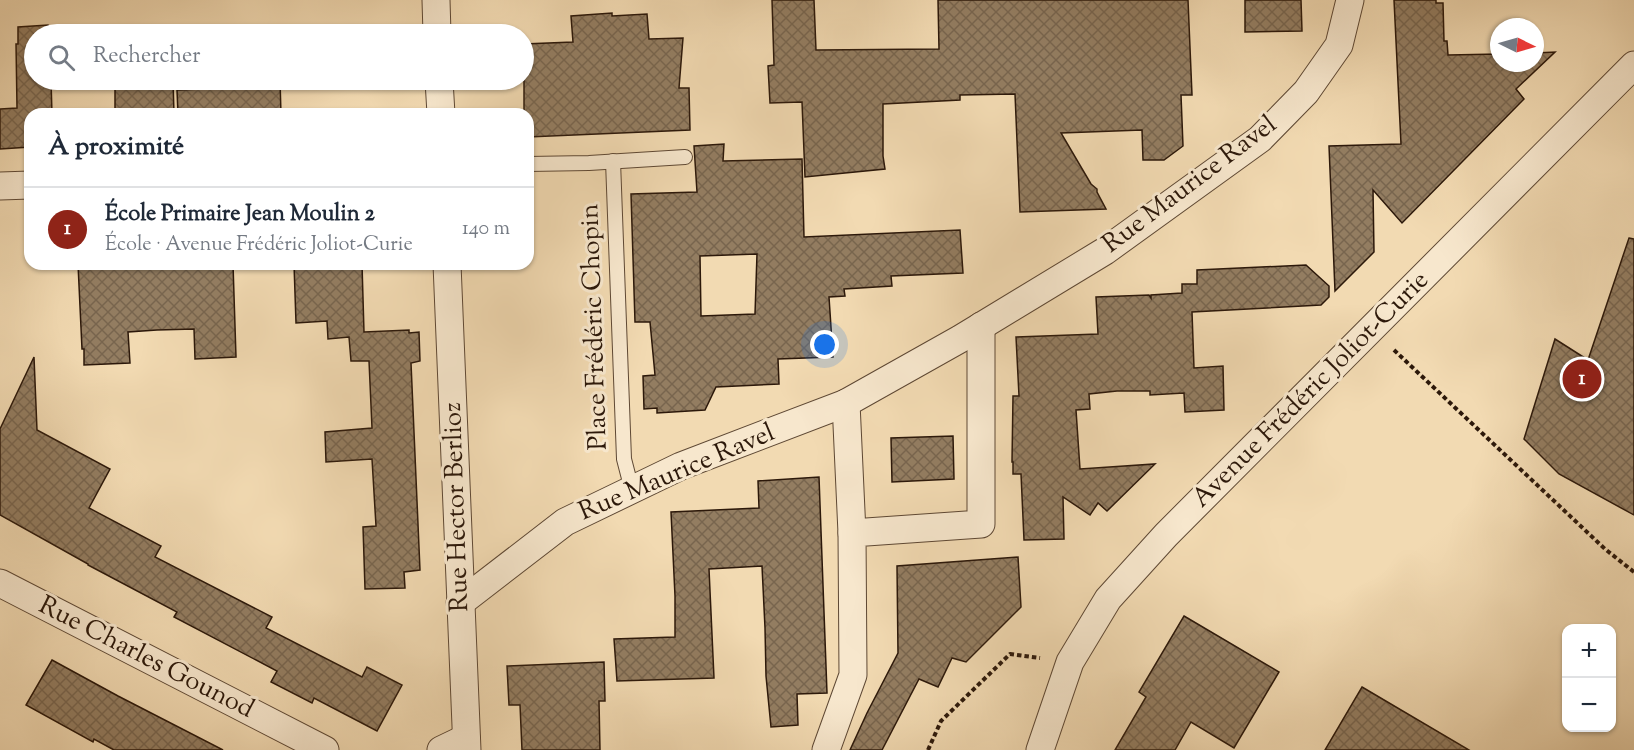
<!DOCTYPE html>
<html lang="fr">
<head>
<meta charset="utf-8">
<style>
	body { margin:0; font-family:"Sorts Mill Goudy",serif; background:#f6f6f7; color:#1f2937 }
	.controls { position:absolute; right:18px; bottom:18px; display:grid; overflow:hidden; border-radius:12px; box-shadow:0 2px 4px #0004 }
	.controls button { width:54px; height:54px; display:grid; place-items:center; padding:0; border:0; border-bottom:2px solid #e0e1e3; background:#fff; color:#1f2937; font:30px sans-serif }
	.compass { position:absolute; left:1490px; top:18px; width:54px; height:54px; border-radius:50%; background:#fff; box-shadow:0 2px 4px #0004; rotate:95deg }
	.you { position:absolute; left:825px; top:345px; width:21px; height:21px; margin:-15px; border:4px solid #fff; border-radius:50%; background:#1a73e8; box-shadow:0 0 0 9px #1a73e833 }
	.badge { display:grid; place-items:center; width:39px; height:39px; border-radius:50%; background:#8f2418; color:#fff; font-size:20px; font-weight:700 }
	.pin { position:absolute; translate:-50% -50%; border:3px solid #fff; box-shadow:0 2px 6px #0006 }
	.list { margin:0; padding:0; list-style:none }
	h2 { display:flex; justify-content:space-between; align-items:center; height:78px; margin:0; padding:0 24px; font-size:26px }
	h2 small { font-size:20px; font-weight:400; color:#747a83 }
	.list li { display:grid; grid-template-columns:39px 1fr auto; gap:18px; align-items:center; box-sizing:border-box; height:84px; padding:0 24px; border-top:2px solid #e0e1e3 }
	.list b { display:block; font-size:22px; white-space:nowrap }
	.list p { margin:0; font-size:20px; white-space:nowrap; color:#747a83 }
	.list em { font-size:20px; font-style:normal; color:#747a83 }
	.icon { flex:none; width:33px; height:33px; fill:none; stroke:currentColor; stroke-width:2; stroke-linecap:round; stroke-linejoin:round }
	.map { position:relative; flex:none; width:1634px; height:750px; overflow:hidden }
	.search { position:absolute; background:#fff; box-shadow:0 2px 4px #0004; left:24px; top:24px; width:510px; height:66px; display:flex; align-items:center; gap:15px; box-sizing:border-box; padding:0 21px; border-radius:33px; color:#747a83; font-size:22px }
	.panel { position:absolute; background:#fff; box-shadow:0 2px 4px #0004; left:24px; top:108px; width:510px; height:162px; border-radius:18px }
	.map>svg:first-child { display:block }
	.building { fill:url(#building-cross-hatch); stroke:#2c180a; stroke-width:1.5; fill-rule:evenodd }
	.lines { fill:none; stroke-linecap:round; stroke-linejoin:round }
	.service-casing { stroke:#5e4834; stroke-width:16 }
	.minor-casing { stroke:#5e4834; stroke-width:29 }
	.path { stroke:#2c180a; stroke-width:4; stroke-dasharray:4.5 3; stroke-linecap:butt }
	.service { stroke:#f7e7cd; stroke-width:14 }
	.minor { stroke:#f7e7cd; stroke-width:27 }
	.labels { text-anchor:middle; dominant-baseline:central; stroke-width:6; stroke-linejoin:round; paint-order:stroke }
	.street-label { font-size:26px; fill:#2c180a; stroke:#f7e7cd }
</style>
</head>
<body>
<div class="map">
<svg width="1634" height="750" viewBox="0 0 1634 750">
	<defs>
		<pattern id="building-cross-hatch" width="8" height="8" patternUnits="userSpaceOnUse" patternTransform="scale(1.5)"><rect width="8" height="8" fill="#937d61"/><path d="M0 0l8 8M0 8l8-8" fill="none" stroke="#78654e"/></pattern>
	</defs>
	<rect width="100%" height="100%" fill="#f2dab2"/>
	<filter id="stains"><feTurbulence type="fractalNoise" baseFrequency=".00333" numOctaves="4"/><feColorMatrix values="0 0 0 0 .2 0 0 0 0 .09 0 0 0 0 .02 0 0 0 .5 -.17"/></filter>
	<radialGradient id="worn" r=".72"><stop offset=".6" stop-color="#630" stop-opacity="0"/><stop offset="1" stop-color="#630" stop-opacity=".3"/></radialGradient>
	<g class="building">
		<path d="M772,0H814L816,50L939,49L938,0H1188L1192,95H1181L1183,146L1164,160H1143L1142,130L1061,133L1091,184L1097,189V192L1106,209L1020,212L1015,94L960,95V100L883,104V156L885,169L805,177L802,102L770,103L768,66L774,65Z"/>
		<path d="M1245,0H1301L1302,31L1245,32Z"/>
		<path d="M1394,0H1436V3H1443L1444,41H1447L1448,55L1499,54V63H1535V53L1555,52L1516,89L1524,99L1402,223L1373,190L1374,252L1335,291L1329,146L1401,144Z"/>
		<path d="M612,13V16L647,14L649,39L683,38L679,88H689L690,130L528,137V114H524V44L573,42L571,16Z"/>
		<path d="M48,25L49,34H34V80H51L52,114H30V147L0,149V109L17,108L16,44H18V27Z"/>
		<path d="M115,80H173L174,114H115Z"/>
		<path d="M230,80H280L281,114H178L177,90L230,88Z"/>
		<path d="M724,144L723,161L802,159L804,237L960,230L963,273L891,276L892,286L844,289L845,296L829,297L833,357L778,359L779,384L716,387L705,410L657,413V408L644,409L643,376L655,375L650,322H635L631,194L697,192L694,146ZM757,254L755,314L701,316L700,256Z"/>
		<path d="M1629,238L1634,239V515L1559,474L1524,439L1555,339L1588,360Z"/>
		<path d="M78,264H233L236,357L195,359L194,329L157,330L128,332L130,363L84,365V349H82Z"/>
		<path d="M294,264H362L364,332L409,330V333L419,332L420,361L411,363L420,570L404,572L405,588L365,589L363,527L376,526L372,459L326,462L325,432L372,428L369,361H351L349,337L328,339L327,321L296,323Z"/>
		<path d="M1306,265L1329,286V297L1321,305L1192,312L1194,368L1223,366L1224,410L1185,412L1184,393L1150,395V391H1117L1089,394L1090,409L1076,410L1080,469L1155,464L1107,511L1098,503L1090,515L1063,497L1064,539L1024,540L1021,474H1013V462H1012L1013,396H1019L1016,337L1098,334L1096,297L1149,295L1151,298V295L1182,293V284H1197V270Z"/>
		<path d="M34,357L37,430L110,469L89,508L161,546L155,557L272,617L266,628L362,677L367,667L402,685L377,731L314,698L312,703L271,682L277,671L174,617L177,612L88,565V564L0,515V429Z"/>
		<path d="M953,436L954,479L892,482L891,438Z"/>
		<path d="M819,477L827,693L797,694L798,725L771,727L766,676L765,628L762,566L709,569L714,678L617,681L614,639L675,637V596L671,512L759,508L758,481Z"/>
		<path d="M1018,557L1021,607L966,662L952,658L938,687L919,679L882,750H850L867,713L898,653L897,566Z"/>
		<path d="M1184,616L1279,672L1234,748L1191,722L1175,750H1115L1146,697L1139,692Z"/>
		<path d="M52,660L118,696L223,750H114L94,739L93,742L26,705Z"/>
		<path d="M604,662L605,701H599L600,750H522L520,705H509L507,666Z"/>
		<path d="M1362,687L1469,750H1325Z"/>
	</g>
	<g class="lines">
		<defs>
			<g id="service">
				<path d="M613,161L624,459L632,490"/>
				<path d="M528,164L589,163L685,157"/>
			</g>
			<g id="minor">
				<path d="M436,0L437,34"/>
				<path d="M439,80L441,114"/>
				<path d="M0,186L30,185"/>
				<path d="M447,264L467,750"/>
				<path d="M846,403L852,533"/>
				<path d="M0,583L325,750"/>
				<path d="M460,603L565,522L681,466L846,403L960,339L1105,251L1260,139L1306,92L1339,45L1350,0"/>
				<path d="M441,750L466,738"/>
				<path d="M826,750L853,675L852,533L981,524V326"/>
				<path d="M1040,750L1070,662L1108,599L1166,535L1634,65"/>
			</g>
		</defs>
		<use href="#service" class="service-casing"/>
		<use href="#minor" class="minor-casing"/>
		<g class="path">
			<path d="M1394,350L1605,549L1634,572"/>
			<path d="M928,750L941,721L1010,654L1040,658"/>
		</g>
		<use href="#service" class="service"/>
		<use href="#minor" class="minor"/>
	</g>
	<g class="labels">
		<g class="street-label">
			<text transform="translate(1190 185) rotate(-37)">Rue Maurice Ravel</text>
			<text transform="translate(595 327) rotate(-92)">Place Frédéric Chopin</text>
			<text transform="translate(1311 390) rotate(-45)">Avenue Frédéric Joliot-Curie</text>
			<text transform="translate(677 473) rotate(-23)">Rue Maurice Ravel</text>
			<text transform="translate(457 507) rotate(-92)">Rue Hector Berlioz</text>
			<text transform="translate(146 658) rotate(27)">Rue Charles Gounod</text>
		</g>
	</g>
	<rect width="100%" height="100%" filter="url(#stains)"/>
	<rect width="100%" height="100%" fill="url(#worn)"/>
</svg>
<div class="controls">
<button>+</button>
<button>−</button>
</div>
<svg class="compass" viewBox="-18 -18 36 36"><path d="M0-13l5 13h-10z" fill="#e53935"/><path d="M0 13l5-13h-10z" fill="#747a83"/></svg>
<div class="you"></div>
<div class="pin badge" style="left:1582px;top:379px">1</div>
<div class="search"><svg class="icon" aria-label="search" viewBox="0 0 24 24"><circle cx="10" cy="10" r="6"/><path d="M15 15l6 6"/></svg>Rechercher</div>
<section class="panel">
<h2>À proximité<small></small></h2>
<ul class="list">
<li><span class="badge">1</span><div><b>École Primaire Jean Moulin 2</b><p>École · Avenue Frédéric Joliot-Curie</p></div><em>140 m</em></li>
</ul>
</section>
</div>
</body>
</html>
